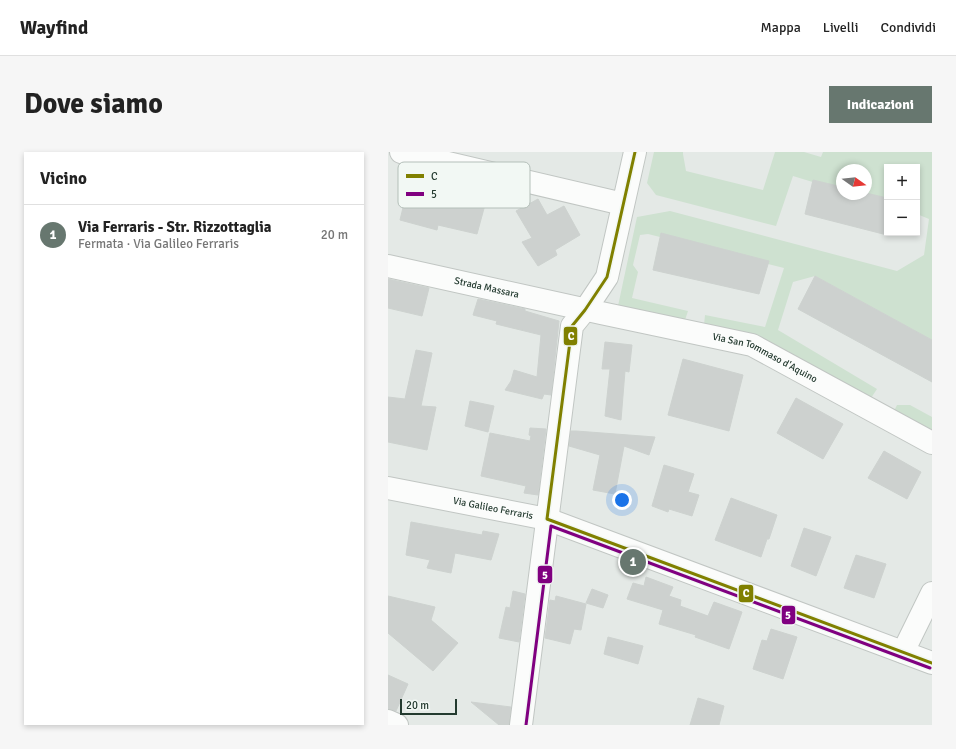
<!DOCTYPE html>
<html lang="it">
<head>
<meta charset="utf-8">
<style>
	body { margin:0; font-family:Signika,sans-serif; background:#f6f6f6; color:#222 }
	.controls { position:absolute; right:12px; top:12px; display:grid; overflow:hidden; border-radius:0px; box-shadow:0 2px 6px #0003 }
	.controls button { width:36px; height:36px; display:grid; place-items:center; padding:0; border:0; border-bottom:1px solid #e0e0e0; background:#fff; color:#222; font:20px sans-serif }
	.compass { position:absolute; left:448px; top:12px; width:36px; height:36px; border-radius:50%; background:#fff; box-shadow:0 2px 6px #0003; rotate:105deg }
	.scale { position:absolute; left:12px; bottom:10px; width:57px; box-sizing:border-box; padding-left:4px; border:2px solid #233a2f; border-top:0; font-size:11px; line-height:14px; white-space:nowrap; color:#233a2f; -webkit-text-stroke:3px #f2f8f4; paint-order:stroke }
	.you { position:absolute; left:234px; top:348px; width:14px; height:14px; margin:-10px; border:3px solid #fff; border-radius:50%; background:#1a73e8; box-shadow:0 0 0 6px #1a73e833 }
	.badge { display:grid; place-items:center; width:26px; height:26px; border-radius:50%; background:#67776f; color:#fff; font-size:13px; font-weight:700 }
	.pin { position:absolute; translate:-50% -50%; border:2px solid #fff; box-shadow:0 1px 4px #0006 }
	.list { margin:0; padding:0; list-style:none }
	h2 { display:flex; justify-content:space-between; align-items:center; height:52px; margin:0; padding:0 16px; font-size:17px }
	h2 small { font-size:13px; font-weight:400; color:#767676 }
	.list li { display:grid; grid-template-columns:26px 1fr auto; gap:12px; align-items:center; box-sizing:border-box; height:60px; padding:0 16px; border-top:1px solid #e0e0e0 }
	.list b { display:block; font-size:15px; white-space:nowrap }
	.list p { margin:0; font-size:13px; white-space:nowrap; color:#767676 }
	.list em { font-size:13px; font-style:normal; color:#767676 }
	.map { position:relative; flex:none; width:544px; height:573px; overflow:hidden; border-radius:0px }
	header { display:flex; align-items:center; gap:24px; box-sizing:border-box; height:56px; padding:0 20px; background:#fff; border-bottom:1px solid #e0e0e0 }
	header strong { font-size:19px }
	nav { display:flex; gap:22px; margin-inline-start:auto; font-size:14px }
	.intro { display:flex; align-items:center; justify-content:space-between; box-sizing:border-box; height:96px; padding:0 24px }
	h1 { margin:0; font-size:28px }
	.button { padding:10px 18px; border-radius:0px; background:#67776f; color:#fff; font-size:14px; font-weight:700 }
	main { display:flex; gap:24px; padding:0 24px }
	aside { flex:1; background:#fff; border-radius:0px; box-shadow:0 2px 6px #0003 }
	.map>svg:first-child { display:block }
	.green { fill:#cee1d0 }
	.building { fill:#cdd1cf; stroke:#cdd2cf }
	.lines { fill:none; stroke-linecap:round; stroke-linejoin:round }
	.minor-casing { stroke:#c1c6c3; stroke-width:24 }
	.minor { stroke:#fbfcfb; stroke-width:22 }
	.bus-1-casing { stroke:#f2f8f4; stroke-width:6 }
	.bus-2-casing { stroke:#f2f8f4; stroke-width:6 }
	.bus-1 { stroke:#808000; stroke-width:3 }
	.bus-2 { stroke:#800080; stroke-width:3 }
	.labels { text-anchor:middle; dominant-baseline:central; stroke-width:4; stroke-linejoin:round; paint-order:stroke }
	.street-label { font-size:10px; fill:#233a2f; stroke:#f2f8f4 }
	.key { fill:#f2f8f4; stroke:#b4bfb9; stroke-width:1 }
	.key-label { font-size:11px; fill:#233a2f }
	.line-badge { stroke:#f2f8f4; stroke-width:1.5 }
	.badge-label { font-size:11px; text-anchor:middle; font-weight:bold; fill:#fff }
</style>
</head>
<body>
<header>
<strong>Wayfind</strong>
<nav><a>Mappa</a><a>Livelli</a><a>Condividi</a></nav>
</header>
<div class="intro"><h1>Dove siamo</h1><a class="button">Indicazioni</a></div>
<main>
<aside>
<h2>Vicino<small></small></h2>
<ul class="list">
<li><span class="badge">1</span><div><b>Via Ferraris - Str. Rizzottaglia</b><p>Fermata · Via Galileo Ferraris</p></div><em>20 m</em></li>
</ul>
</aside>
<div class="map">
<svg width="544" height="573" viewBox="0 0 544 573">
	<rect width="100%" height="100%" fill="#e4e9e6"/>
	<g class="green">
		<path d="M266,0H295V2L298,19L375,38L387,0H416L433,5L435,0H544V188L427,124L405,130L390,178L489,237L483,246L374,186L316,173L317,163L377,175L396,116L260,82L252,83L245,113L250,120L244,146L300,159L297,168L230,154L249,65L282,59L509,119L536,103L541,67L529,62V15H499V53L478,42V18H454V39L405,24L388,74L268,43L259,31Z"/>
		<path d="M509,253H522L544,265V279L506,259Z"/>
	</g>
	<g class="building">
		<path d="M425,28L454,35V42H478V41L499,46V83L417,62Z"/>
		<path d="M20,35L62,45L63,40L98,49L89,82L50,73L49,78L12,68Z"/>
		<path d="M150,47L159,63L176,54L192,83L167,98L169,103L150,114L134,90L144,86L128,59Z"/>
		<path d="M273,81L381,109L371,142L265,118Z"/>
		<path d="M427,124L544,188V230L410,157Z"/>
		<path d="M0,127L41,136L34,164L0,156Z"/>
		<path d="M90,147L137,157V159L171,169L163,243L156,242L154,247L117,238L123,229L126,218L149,225L153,183L108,172L109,169L85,163Z"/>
		<path d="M217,190L244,193L241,220L237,219L233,268L217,264L222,217H214Z"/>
		<path d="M28,198L44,201L33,254L48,255L39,298L0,290V245L17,247Z"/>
		<path d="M295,207L355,223L341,279L280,263Z"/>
		<path d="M408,246L455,272L435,307L389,281Z"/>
		<path d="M82,249L106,254L100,280L77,274Z"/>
		<path d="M142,276L158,277L150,343L136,341L138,334L93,324L102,281L142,289L143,284L141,283Z"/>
		<path d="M183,279H188L267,285L261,303L236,294L227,342L205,338L212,303L181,294Z"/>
		<path d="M496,299L533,320L519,347L480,326Z"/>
		<path d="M276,313L306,322L300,340L311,343L304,364L281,357L280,360L264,354L269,337Z"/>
		<path d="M343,346L389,363L381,387H379L373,405L327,388Z"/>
		<path d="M23,370L94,383L95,379L111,382L103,408L67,401L63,421L39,416L42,408L18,403Z"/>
		<path d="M416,376L443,385L428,424L403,414Z"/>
		<path d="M468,403L498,412L486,446L456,436Z"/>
		<path d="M258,425L285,435L281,444L293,448L292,454L320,464L326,450L354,460L341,497L307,485L308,483L271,472L275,458L239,447L245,431L256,434Z"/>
		<path d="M204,437L220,443L215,456L198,451Z"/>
		<path d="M125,439L137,442L131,490L111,486L118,455L122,456Z"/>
		<path d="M0,444L47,455L43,468L70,491L45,519L0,481Z"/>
		<path d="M168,444L198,452L193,478L186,477L182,492L157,486L162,448L167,449Z"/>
		<path d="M383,477L409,485L395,527L365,517L374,488L379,489Z"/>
		<path d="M220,485L255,494L250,512L216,502Z"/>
		<path d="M0,523L20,532L8,559L0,557Z"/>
		<path d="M310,546L336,554L331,573H302Z"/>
		<path d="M83,550L123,555L121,573H111Z"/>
	</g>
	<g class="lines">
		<defs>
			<g id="minor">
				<path d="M13,0L235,52"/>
				<path id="s1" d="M0,114L213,161L364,193L544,291"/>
				<path id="s2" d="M0,336L159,367L544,511"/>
				<path d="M515,500L544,441"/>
				<path d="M0,569L9,573"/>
				<path d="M133,573L184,174L197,158L219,125L247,0"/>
			</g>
		</defs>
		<use href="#minor" class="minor-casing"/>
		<use href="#minor" class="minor"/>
		<defs>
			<path id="bus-1" d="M247,0L219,125L197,158L184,174L159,367L544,511"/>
			<path id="bus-2" d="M138,573L163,374L542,516"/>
		</defs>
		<use href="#bus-1" class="bus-1-casing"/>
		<use href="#bus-2" class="bus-2-casing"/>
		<use href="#bus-1" class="bus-1"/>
		<use href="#bus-2" class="bus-2"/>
	</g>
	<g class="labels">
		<g class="street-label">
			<text stroke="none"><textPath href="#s1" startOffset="101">Strada Massara</textPath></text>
			<text stroke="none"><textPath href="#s1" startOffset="389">Via San Tommaso d'Aquino</textPath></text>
			<text stroke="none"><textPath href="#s2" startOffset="107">Via Galileo Ferraris</textPath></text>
		</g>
	</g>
	<rect x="10" y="10" width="132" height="46" rx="6" class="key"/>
	<rect x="18" y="22" width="18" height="4" fill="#808000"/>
	<rect x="18" y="40" width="18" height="4" fill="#800080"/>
	<g class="key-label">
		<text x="43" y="28">C</text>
		<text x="43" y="46">5</text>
	</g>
	<g class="line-badge">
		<rect x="175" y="174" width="15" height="20" rx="4" fill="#808000"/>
		<rect x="149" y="413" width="16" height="19" rx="4" fill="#800080"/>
		<rect x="350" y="432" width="16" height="19" rx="4" fill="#808000"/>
		<rect x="393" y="453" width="15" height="20" rx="4" fill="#800080"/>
	</g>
	<g class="badge-label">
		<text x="183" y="188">C</text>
		<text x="157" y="427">5</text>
		<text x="358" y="445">C</text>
		<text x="400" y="467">5</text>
	</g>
</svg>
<div class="controls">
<button>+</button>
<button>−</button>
</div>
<svg class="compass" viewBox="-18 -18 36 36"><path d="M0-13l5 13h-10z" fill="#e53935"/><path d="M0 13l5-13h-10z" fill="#767676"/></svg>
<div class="scale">20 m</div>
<div class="you"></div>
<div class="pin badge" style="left:245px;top:410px">1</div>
</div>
</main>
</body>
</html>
